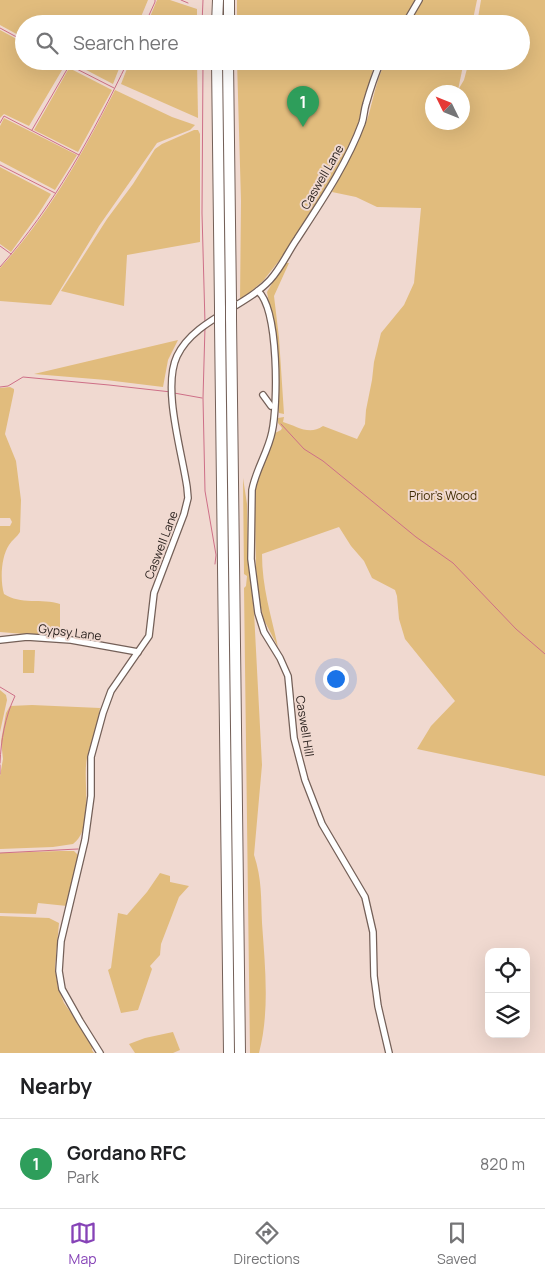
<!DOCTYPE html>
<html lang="en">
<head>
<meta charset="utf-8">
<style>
	body { margin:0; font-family:Manrope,sans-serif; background:#f2f2f2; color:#202124 }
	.controls { position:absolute; right:15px; bottom:15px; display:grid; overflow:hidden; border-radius:10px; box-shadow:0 5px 20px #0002 }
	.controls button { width:45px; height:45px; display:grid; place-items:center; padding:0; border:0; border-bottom:1px solid #e0e0e0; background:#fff; color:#202124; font:25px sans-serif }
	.compass { position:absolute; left:425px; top:85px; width:45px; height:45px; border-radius:50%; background:#fff; box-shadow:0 5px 20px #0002; rotate:313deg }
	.you { position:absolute; left:335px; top:678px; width:18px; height:18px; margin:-12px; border:4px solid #fff; border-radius:50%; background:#1a73e8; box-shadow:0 0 0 8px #1a73e833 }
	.badge { display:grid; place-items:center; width:32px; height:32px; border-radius:50%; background:#8643b7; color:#fff; font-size:16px; font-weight:700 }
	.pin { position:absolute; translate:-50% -41px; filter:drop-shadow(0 1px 2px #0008) }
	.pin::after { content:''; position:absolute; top:26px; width:18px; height:15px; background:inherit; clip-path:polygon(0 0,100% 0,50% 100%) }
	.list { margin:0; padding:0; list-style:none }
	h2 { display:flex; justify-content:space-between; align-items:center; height:65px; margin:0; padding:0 20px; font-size:21px }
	h2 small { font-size:16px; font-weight:400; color:#757577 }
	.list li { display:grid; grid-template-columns:32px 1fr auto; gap:15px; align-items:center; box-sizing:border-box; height:90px; padding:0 20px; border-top:1px solid #e0e0e0 }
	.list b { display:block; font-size:19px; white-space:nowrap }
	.list p { margin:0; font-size:16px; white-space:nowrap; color:#757577 }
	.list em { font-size:16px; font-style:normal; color:#757577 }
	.icon { flex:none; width:28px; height:28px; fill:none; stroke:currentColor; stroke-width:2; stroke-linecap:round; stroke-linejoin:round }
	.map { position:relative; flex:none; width:545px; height:1053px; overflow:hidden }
	.search { position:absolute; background:#fff; box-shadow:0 5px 20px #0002; left:15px; right:15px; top:15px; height:55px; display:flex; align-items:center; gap:12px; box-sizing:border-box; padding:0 18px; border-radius:28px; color:#757577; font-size:19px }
	.sheet { height:155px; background:#fff }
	nav { display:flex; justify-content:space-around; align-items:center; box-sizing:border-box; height:70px; border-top:1px solid #e0e0e0; background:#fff; font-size:14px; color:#757577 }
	nav a { display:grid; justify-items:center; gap:2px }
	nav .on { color:#8643b7 }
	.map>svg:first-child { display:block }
	.green { fill:#e1bc7d; fill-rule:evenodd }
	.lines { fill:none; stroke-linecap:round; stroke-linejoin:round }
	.stream { stroke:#ce6f87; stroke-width:1 }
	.minor-casing { stroke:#746058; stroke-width:8 }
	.motorway-casing { stroke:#746058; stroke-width:12 }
	.minor { stroke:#fff; stroke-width:5.5 }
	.motorway { stroke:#fff; stroke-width:10 }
	.motorway-bridge-casing { stroke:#746058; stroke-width:12; stroke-linecap:butt }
	.motorway-bridge { stroke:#fff; stroke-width:10 }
	.labels { text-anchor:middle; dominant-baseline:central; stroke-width:4; stroke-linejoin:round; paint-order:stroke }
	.street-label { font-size:12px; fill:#251d1a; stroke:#f0d9d0 }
	.park-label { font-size:12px; fill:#402c03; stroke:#f0d9d0 }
</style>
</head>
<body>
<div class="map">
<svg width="545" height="1053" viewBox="0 0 545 1053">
	<rect width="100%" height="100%" fill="#f0d9d0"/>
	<g class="green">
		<path d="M0,0H148L138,24H24V38L0,25Z"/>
		<path d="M157,0H170L197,9V24H147Z"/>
		<path d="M237,0H415L402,24H237Z"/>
		<path d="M421,0H477L472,24H407Z"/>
		<path d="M481,0H545V776L417,749L431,726L455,701L405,639L399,619L397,596L395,590L372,578L364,561L351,546L339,527L262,554C262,587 271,615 278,647L264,620L259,600L256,568L255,519V491L259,477L275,433L281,430L282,428L278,423V418L284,417L283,422C297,426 309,436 323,426L357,439L365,424L366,410L372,380L374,362L381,333L404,305L414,283L421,208L377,207L356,197L332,192C345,168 359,143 368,117C374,97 376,80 386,61H464L458,90L464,80L469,61H521V24H477ZM432,92H462V122H432Z"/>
		<path d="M0,30L24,43V61H58L65,65L29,126L4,114L0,118Z"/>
		<path d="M69,61H122L113,84Z"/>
		<path d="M130,61H197L198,118L121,84Z"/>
		<path d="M237,61H377L375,69H373L368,91L362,107L361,118L341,163L282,257L263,281L240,301L241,201Z"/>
		<path d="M69,68L112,90L78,152L34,130Z"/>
		<path d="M115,90L172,117L195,125L190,130L157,143L99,226L51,305L0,301V268C48,216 83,153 115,90Z"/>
		<path d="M4,118L77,155L55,190L0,161V126Z"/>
		<path d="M194,130H198L200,134V242L127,255L124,306L61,291L107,219L133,184L155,149L162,144Z"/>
		<path d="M0,167L51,194L39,213L11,252L0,244Z"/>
		<path d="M284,263H289L274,296L279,338L284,414L279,413L278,407L274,330L267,292Z"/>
		<path d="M178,340L168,360L163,387L106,380L34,374Z"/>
		<path d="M10,387L14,389V391L5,434L16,461L21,500L20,532C17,537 12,540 9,545C1,557 0,580 4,594C20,605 42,598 60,604V637L0,632V526H10L12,522L10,518H0V388Z"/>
		<path d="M243,478L247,504L248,554L254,612L262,765L254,855C262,879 261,898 262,923C265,966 270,1011 259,1053H250L244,588L246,586L247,576L244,574Z"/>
		<path d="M23,650H35L34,673H23Z"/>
		<path d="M0,690L6,695L7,700L0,732Z"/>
		<path d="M32,705L100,708C98,725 91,741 87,758C82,781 95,828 73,844L53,847L0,849V776L3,759L1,741L6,713L10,706Z"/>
		<path d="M60,851H74L78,855L73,884L67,906L38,903L36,914L0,913V853Z"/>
		<path d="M160,873L170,876V882L189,886L179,897L161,944L160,955L150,966L152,969L138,1010L121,1013L108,970L111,968L118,913L127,915L147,892Z"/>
		<path d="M0,916L49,918L59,923L55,968L58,988L64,1003L93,1044L92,1050L94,1053H0Z"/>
		<path d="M173,1032L180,1050L173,1053H135L129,1044L145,1038Z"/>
	</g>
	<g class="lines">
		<g class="stream">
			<path d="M181,0L188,3"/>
			<path d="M145,24L155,2V0"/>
			<path d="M202,24L203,0"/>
			<path d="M0,28L24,41"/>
			<path d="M61,61L114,88"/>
			<path d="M203,61L202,213L205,323"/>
			<path d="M0,123L4,116L79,155"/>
			<path d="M32,130L69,66"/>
			<path d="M0,165L55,193"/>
			<path d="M0,246L11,254"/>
			<path d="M0,267C54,206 93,134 128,61"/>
			<path d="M205,327L203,398L205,491L216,555L215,564"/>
			<path d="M0,387L8,386L23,377L109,385L171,392"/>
			<path d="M174,393L202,398"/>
			<path d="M281,424L304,449L323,461L416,537L453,563L516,629L545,654"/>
			<path d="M0,687L15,696C5,717 1,740 0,763"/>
			<path d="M0,765V774"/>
			<path d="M0,853L78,849"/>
		</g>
		<defs>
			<g id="minor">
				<path d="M405,24L419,0"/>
				<path d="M258,291C279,310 278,405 272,432C268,452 256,469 252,490L251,559L258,613L264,632L280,658L288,676L294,738L305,780L322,824L365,897L373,932L374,976L378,1006L389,1053"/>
				<path d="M263,395L271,406"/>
				<path d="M0,640L27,637L71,640L138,652"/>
				<path d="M100,1053L80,1021L62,989L59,971L61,941L85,840L91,796V757L103,713L111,691L149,636L154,593L184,514L188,498L187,487C182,452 162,388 177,356C194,320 244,308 270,280C281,268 288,252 297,239C321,202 347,164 362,123C364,117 364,110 366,104C370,90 375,75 381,61"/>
			</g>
			<g id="motorway">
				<path d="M217,24L218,0"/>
				<path d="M229,24V0"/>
				<path d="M217,61L220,308"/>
				<path d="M228,61L231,302"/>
				<path d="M231,318L240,1053"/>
				<path d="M220,324L229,1053"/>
			</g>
		</defs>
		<use href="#minor" class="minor-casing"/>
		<use href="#motorway" class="motorway-casing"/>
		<use href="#minor" class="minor"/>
		<use href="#motorway" class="motorway"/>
		<defs>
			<g id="motorway-bridge">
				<path d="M231,302V318"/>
				<path d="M220,308V324"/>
			</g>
		</defs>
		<use href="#motorway-bridge" class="motorway-bridge-casing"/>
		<use href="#motorway-bridge" class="motorway-bridge"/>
	</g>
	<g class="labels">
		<g class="street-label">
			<text transform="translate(322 177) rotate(-60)">Caswell Lane</text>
			<text transform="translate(161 545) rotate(-69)">Caswell Lane</text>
			<text transform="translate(70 632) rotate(7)">Gypsy Lane</text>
			<text transform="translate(305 726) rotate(81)">Caswell Hill</text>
		</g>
		<g class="park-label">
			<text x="443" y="495">Prior's Wood</text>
		</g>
	</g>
</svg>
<div class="controls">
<button><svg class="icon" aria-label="locate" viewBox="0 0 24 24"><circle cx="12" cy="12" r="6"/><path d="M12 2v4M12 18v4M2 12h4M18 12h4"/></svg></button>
<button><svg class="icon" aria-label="layers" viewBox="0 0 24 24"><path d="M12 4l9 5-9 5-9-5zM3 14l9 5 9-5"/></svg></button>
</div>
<svg class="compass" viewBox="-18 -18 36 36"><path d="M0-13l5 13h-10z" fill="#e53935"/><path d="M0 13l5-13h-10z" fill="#757577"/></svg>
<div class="you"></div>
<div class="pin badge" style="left:303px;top:127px;background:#2e9e5b">1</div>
<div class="search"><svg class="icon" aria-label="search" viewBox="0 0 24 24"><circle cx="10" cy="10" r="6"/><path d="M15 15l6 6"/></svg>Search here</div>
</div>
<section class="sheet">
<h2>Nearby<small></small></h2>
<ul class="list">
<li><span class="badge" style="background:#2e9e5b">1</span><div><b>Gordano RFC</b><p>Park</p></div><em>820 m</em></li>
</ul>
</section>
<nav>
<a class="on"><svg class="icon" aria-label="map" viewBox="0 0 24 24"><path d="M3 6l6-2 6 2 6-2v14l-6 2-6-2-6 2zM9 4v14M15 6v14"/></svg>Map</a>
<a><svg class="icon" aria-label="directions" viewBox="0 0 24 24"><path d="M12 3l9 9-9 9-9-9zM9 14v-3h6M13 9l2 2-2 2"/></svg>Directions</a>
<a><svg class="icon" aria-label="saved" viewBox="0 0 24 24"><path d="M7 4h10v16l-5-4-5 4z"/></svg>Saved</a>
</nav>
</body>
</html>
